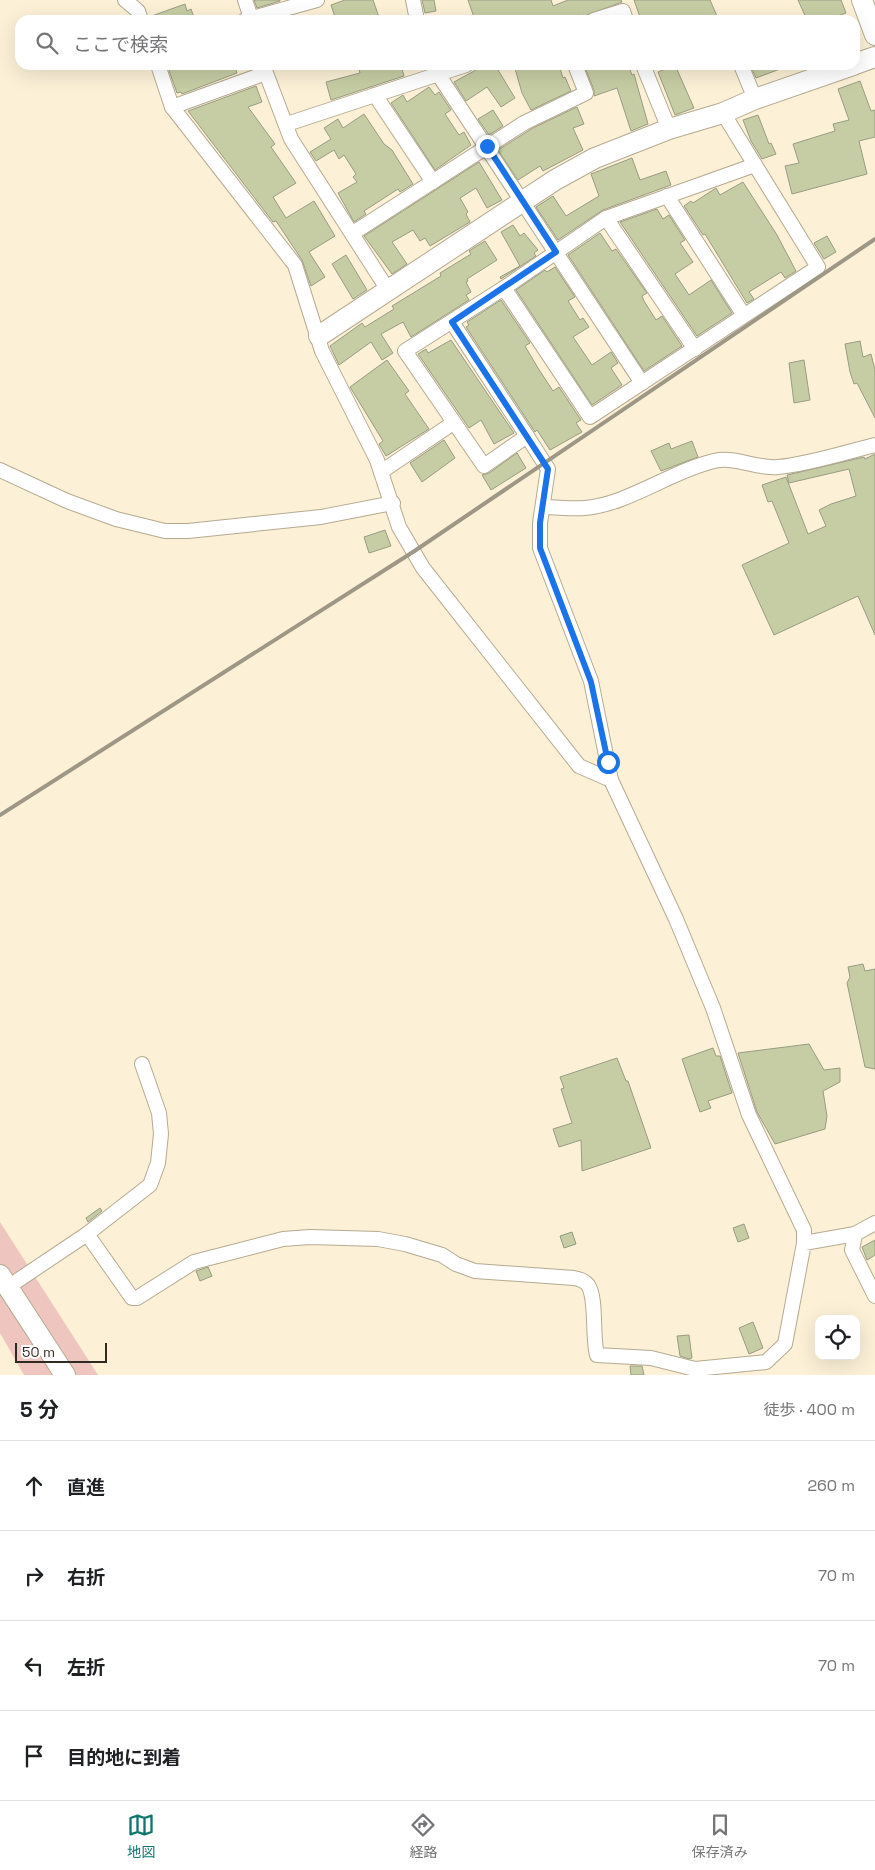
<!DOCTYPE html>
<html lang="ja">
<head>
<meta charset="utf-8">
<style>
	body { margin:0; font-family:"Space Grotesk","Noto Sans JP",sans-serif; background:#f6f6f6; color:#202124 }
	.controls { position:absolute; right:15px; bottom:15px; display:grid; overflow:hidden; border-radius:10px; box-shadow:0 5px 20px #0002 }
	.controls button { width:45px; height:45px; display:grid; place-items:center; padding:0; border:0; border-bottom:1px solid #e0e0e0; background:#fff; color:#202124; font:25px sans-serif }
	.scale { position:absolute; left:15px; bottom:12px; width:92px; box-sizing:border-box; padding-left:5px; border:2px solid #302b22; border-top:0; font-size:14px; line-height:18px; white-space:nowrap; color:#302b22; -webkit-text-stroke:4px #fff; paint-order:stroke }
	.stop { position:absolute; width:15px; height:15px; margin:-11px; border:4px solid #1a73e8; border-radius:50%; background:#fff }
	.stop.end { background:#1a73e8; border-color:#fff; box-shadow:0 1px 5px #0008 }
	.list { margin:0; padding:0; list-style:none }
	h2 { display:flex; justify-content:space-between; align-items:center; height:65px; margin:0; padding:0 20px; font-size:21px }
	h2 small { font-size:16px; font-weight:400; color:#757577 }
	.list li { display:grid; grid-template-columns:32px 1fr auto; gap:15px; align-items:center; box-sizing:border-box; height:90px; padding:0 20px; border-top:1px solid #e0e0e0 }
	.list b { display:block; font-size:19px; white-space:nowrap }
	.list em { font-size:16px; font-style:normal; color:#757577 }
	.icon { flex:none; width:28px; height:28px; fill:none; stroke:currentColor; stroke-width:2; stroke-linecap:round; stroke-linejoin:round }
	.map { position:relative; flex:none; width:875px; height:1375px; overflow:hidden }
	.search { position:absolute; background:#fff; box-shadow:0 5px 20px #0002; left:15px; right:15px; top:15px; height:55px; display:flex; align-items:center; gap:12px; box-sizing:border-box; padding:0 18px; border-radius:15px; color:#757577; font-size:19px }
	.sheet { height:425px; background:#fff }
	nav { display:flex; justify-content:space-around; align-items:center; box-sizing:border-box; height:70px; border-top:1px solid #e0e0e0; background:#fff; font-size:14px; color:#757577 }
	nav a { display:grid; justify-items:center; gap:2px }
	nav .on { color:#0f766e }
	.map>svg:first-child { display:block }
	.green { fill:#eec6bf }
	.building { fill:#c6cda4; stroke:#989c83 }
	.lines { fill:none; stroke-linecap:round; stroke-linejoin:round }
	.street-casing { stroke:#b5aa91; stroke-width:16 }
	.secondary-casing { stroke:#b5aa91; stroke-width:22 }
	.street { stroke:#fff; stroke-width:14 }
	.secondary { stroke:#fff; stroke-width:20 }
	.rail { stroke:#9f9785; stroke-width:4 }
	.route { stroke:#1a73e8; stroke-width:6 }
</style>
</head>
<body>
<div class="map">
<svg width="875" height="1375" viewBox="0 0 875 1375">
	<rect width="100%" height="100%" fill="#fcf1d7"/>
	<path class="green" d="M0,1222L98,1375H24L0,1333Z"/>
	<g class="building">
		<path d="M254,0H280V1L257,8Z"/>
		<path d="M345,0H373L380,20H336L331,5Z"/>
		<path d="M422,0H434L436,11L425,13Z"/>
		<path d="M468,0H551L553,6L568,0H621L622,2L580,18L579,15L566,20H475Z"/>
		<path d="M634,0H710L717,16L708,20H645L644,16L640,17Z"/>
		<path d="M798,0H841L846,13L827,20H807Z"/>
		<path d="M185,4L187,11L191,9L195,20H150L149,17Z"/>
		<path d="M167,65H234L237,73L182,94L181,92L177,93Z"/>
		<path d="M358,65H401L404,76L331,100L326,82L360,73Z"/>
		<path d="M485,65H495L515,98L501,107L487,87L466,101L454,82Z"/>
		<path d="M514,65H559L563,78L565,77L571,91L531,110L522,93Z"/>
		<path d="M584,65H628L632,75L634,74L648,124L631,131L617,88L594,96V90Z"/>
		<path d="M675,65L694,108L675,115L658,72Z"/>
		<path d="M757,65H788V66L756,78L751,67Z"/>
		<path d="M860,81L871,111L875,110V137L859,141L867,174L792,194L785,166L799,163L793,144L835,131L833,124L849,120L838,89Z"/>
		<path d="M256,86L262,102L248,107L275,144L271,147L296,183L273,197L286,218L314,201L335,236L309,252L325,277L311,286L302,260L276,221L273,222L188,111Z"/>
		<path d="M429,87L435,95L439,92L451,110L445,114L459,135L464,132L471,145L435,170L391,103L403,95L407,102Z"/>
		<path d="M577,107L584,124L573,128L583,150L543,171L540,166L518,180L498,150L533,128Z"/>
		<path d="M493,110L503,126L489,135L478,119Z"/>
		<path d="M364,114L384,144L392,150L413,184L400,192L398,189L364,211L366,214L354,222L338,193L357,182L353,177L356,174L344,155L339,159L334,150L316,161L310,152L331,139L324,128L338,119L343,128Z"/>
		<path d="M758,115L769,144L771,143L776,154L762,159L751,141L743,120Z"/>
		<path d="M632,158L640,180L666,171L671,185L603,210L558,240L536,207L553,196L566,216L599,196L591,174Z"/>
		<path d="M479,162L502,200L487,208L476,188L460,198L468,212L466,214L470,222L430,246L425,238L420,241L413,230L392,242L407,264L392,274L364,236Z"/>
		<path d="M743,182L777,235L796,271L785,278L781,272L749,292L754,299L747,303L705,234L703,235L684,206L691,201L693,203L716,188L720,195Z"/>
		<path d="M657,209L663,219L669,215L685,240L680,243L693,262L675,274L689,295L711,280L732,313L697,336L620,222Z"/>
		<path d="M513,225L520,236L524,233L538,250L534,253L536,256L501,279L500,277L520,266L501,232Z"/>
		<path d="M600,233L612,251L616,249L647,293L642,296L644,301L656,320L662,316L682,346L644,371L568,255Z"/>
		<path d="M827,236L836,252L824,259L814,243Z"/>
		<path d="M485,241L497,260L467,279L468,281L466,282L471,292L466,295L469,300L411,337L403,322L381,334L393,353L382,360L371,342L339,365L330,346L362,323L365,327L394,309L392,306L441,276L440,273L471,254L469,251Z"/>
		<path d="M346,255L367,290L353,299L332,264Z"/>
		<path d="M555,267L575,297L568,301L580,320L583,318L589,327L573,337L592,365L611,352L618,363L611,368L622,385L592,405L516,290L545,270L547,272Z"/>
		<path d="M501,300L530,343L525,346L538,368L553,391L559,387L581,420L576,423L582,432L550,450L537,430L535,432L466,327L469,325L467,322Z"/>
		<path d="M451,340L514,433L494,444L481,420L469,428L418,354L426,349L428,353Z"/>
		<path d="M860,341L863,357L871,354L875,370V418L857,383L854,384L850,372L845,344Z"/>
		<path d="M387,360L409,391L405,394L429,429L386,456L379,444L383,441L350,387Z"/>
		<path d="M804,360L810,400L794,403L789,363Z"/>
		<path d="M444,440L455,458L422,482L410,463Z"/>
		<path d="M692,441L698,457L661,471L651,451L669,443L671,449Z"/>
		<path d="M517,453L526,468L491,490L482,475L489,473Z"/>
		<path d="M875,454V635L858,596L774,635L742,565L789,543L772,501L768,502L762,485L786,477L808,534L826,526L819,510L831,504L856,496L849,469L789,483L787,475L864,457L865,459Z"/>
		<path d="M385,530L391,546L369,553L364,537Z"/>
		<path d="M863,964L865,971L875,969V1069L865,1067L847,983L850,977L848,967Z"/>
		<path d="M809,1044L824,1070L840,1068V1082L823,1091L827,1116L825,1129L775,1144L757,1112L738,1053Z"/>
		<path d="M713,1048L716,1056H720L732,1093L708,1101L711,1108L700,1112L682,1059Z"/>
		<path d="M617,1058L626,1081H628L651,1148L582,1171L581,1140L559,1147L553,1129L572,1123L561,1089L564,1088L560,1077Z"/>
		<path d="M100,1208L102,1211L88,1222L86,1218Z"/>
		<path d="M744,1224L749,1238L738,1242L733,1228Z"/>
		<path d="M572,1232L576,1244L564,1248L560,1236Z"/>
		<path d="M875,1240V1255L867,1260L862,1247Z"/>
		<path d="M208,1267L212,1276L200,1281L196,1271Z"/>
		<path d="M753,1322L763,1348L749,1354L739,1328Z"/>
		<path d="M689,1335L692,1358L689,1359L680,1356L677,1336Z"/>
		<path d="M630,1366H642L644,1375H631Z"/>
	</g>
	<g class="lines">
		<defs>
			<g id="street">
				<path d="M125,0L138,11L141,20"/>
				<path d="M245,0L251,18"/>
				<path d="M413,0L417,20"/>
				<path d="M245,20L317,0"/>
				<path d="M594,20L623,11L626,20"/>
				<path d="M158,65L172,107L295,265L322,351L377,460L399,527L423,568L579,766L611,780"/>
				<path d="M432,65L642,383"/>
				<path d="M643,65L669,129"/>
				<path d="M741,65L755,99"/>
				<path d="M375,95L433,182"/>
				<path d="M172,107L266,73L291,139L388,290"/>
				<path d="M287,124L466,65"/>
				<path d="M755,165L606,218L504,288L405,351L484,466L527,436L548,469L540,523V548L591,681L611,780L676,919L713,1008L749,1115L804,1230V1243"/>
				<path d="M667,196L743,314"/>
				<path d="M606,218L695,349"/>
				<path d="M353,233L524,123L586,93L575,65"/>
				<path d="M504,288L590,417L818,267L723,113"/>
				<path d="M452,322L527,436"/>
				<path d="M0,470L67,501L116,519L165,531H188L321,517L393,503"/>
				<path d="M381,472L453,423"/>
				<path d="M543,507C557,507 571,509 585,508C629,504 671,471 714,461C737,456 755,469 778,467C806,465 847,452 875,445"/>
				<path d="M87,1234L132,1298H137L194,1262L283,1239L310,1237L378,1239L405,1244L442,1255L456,1264L475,1271L574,1278C579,1279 584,1280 588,1285C597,1298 592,1337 597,1355L651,1358L695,1369L766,1362L785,1344L804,1243L855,1234L875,1223"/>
				<path d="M855,1234L852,1250L875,1296"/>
				<path d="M8,1287L87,1234L150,1185L158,1163L161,1134L159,1113L142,1064"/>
			</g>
			<g id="secondary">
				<path d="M862,0L875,35"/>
				<path d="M855,64L875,57"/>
				<path d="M319,336L555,180L595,158L669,129L723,113L755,99L853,65"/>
				<path d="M0,1275L65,1375"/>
			</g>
		</defs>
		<use href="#street" class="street-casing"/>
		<use href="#secondary" class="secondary-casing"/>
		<use href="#street" class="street"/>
		<use href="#secondary" class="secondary"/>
		<path class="rail" d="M0,815L413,552L875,239"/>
	</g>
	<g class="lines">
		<path class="route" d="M487,146L556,252L452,322L548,469L540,523V548L591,682L608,762"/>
	</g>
</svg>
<div class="controls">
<button><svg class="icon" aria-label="locate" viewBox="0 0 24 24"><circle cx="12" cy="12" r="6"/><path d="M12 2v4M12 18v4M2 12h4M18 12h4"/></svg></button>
</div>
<div class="scale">50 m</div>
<div class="stop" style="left:608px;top:762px"></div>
<div class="stop end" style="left:487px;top:146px"></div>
<div class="search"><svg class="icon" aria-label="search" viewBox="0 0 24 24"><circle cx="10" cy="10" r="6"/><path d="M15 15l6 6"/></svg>ここで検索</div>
</div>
<section class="sheet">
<h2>5 分<small>徒歩 · 400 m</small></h2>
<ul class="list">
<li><svg class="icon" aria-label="ahead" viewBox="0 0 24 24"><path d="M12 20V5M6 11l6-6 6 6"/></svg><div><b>直進</b></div><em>260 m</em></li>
<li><svg class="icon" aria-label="right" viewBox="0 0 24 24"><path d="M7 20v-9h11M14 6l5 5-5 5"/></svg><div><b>右折</b></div><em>70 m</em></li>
<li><svg class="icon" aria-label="left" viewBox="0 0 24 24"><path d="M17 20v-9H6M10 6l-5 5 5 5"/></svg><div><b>左折</b></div><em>70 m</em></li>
<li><svg class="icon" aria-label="arrive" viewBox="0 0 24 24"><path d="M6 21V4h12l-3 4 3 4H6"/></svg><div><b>目的地に到着</b></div></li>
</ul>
</section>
<nav>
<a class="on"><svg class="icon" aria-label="map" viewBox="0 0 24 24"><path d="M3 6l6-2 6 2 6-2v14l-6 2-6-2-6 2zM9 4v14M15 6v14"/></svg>地図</a>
<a><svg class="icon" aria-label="directions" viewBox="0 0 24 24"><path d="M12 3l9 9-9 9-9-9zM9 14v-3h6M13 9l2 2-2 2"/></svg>経路</a>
<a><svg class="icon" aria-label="saved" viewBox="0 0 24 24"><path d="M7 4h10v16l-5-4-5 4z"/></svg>保存済み</a>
</nav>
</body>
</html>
